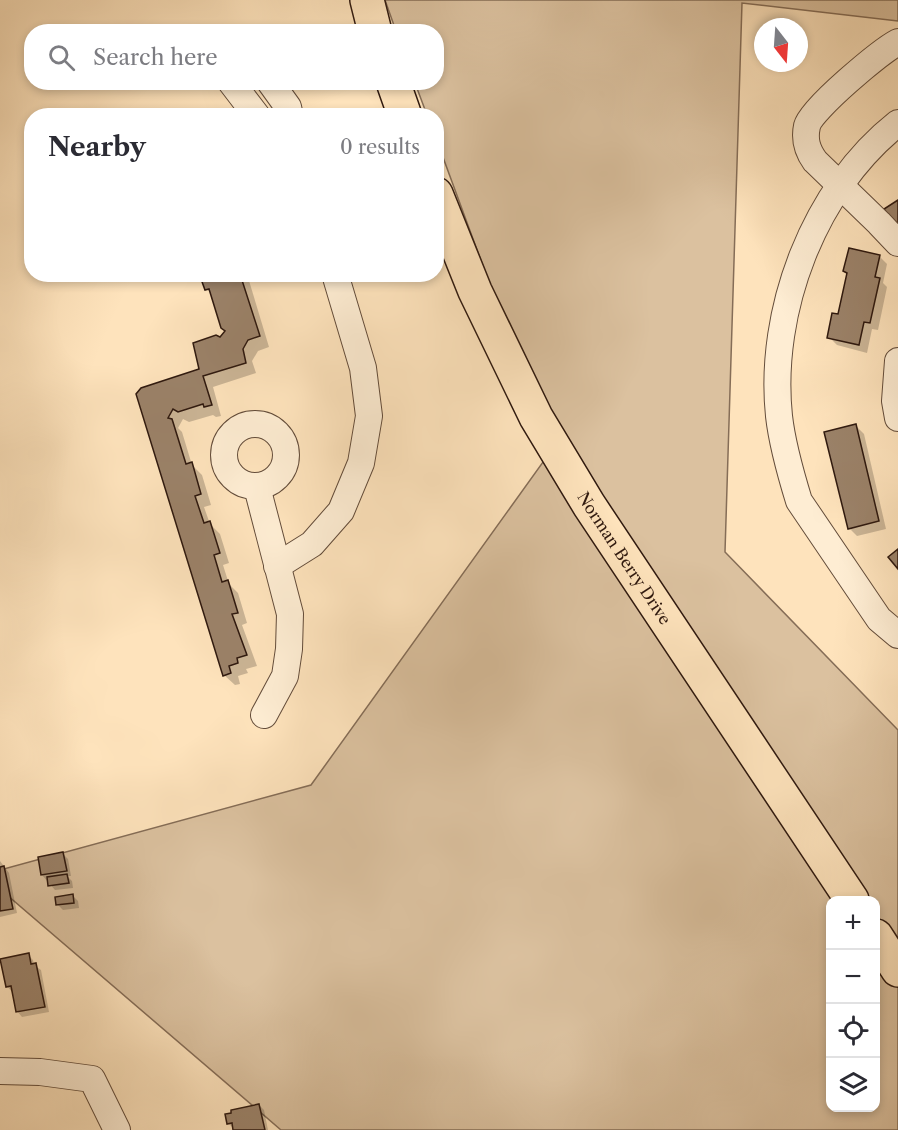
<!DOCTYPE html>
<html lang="en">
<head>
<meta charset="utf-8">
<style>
	body { margin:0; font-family:"Libre Caslon Text",serif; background:#f7f7f7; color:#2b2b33 }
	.controls { position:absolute; right:18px; bottom:18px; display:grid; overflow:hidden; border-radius:12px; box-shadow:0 3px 9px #0003 }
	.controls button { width:54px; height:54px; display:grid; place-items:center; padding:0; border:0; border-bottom:2px solid #e1e1e2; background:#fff; color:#2b2b33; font:30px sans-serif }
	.compass { position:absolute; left:754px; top:18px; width:54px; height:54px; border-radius:50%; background:#fff; box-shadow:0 3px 9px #0003; rotate:163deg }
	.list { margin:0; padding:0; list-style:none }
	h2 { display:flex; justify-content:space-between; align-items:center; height:78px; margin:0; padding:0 24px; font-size:26px }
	h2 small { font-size:20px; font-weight:400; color:#7c7c81 }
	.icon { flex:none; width:33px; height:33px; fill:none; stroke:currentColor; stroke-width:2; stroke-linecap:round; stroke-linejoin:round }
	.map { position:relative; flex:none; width:898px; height:1130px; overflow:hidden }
	.search { position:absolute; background:#fff; box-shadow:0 3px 9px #0003; left:24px; top:24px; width:420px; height:66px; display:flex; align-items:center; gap:15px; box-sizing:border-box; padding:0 21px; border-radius:24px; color:#7c7c81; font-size:22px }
	.panel { position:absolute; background:#fff; box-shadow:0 3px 9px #0003; left:24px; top:108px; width:420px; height:174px; border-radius:24px }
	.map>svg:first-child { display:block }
	.green { fill:#dbc19f; stroke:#856d57; stroke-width:1.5; fill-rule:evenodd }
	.shadow { fill:#0003 }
	.building { fill:#9b8269; stroke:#2f190f; stroke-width:1.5 }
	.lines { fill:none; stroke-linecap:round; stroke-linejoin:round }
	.minor-casing { stroke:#634c3a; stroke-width:28 }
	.major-casing { stroke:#2f190f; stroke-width:36 }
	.minor { stroke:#feedd3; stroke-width:26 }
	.major { stroke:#fee3bc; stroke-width:33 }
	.labels { text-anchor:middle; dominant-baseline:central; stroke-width:5; stroke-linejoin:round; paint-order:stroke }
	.street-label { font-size:16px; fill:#2f190f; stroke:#feedd3 }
</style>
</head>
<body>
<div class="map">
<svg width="898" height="1130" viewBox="0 0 898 1130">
	<rect width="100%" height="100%" fill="#fee3bc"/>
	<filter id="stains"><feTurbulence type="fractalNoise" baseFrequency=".00333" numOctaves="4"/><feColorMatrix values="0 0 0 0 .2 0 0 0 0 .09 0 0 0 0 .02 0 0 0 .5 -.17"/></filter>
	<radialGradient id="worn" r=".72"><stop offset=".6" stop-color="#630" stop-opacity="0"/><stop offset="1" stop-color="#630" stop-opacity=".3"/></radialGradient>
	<path class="green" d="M385,0H898V21L742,3L725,552L898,730V1130H281L0,889V870L311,785L551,451L437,141L436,116L427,115L415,83L436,82V32L396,31ZM830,900H876V1108H830Z"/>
	<g class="shadow">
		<path d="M879,256L887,264L883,283L887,287L878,330L872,329L867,353L837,345L829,337L839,316Z"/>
		<path d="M197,274H247L269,347L258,351L252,361L256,373L213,387L221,416L216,417L213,415L189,422L183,419L178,428L182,432L192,465L202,475L211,505L204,507L210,524L220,534L229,563L223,565L229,584L238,593L247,623L242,625L257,666L246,669L248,673L238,676L240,684L235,685L224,675L138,394L201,370L226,331L213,296L199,279Z"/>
		<path d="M856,426L864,434L886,529L857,536L849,528Z"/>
		<path d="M63,854L68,859L71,876H67L72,881L73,888L55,890L42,875Z"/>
		<path d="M0,861L9,873L17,913L0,917Z"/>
		<path d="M73,896L78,901L79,908L63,910L57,904Z"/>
		<path d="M28,955L33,960L34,965L41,970L49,1012L22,1017L17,1011L12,992L7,986Z"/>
		<path d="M259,1105L264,1110L268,1130H235L228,1123Z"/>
	</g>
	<g class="building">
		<path d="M898,200V231L884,209Z"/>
		<path d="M849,248L880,255L875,277L880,278L870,323L864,322L859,345L827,338L832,313L838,314L847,273L843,271Z"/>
		<path d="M196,274H240L260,336L248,340L243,349L246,363L203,376L212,405L204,407L203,404L178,412L173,409L168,418L172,419L186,464L192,462L201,494L195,496L204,523L210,521L220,553L214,555L222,582L228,580L238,613L232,614L247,655L237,658L238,663L229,666L231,673L223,676L136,394L141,388L199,369L193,343L216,335L220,337L225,331L221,328L209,289L205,290L201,279L197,280Z"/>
		<path d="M856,424L879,521L848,529L824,432Z"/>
		<path d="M898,549V569L888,557Z"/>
		<path d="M63,852L67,871L41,875L38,857Z"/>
		<path d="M4,866L13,909L0,911V867Z"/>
		<path d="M67,874L69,883L48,886L47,877Z"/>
		<path d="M73,894L74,903L56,905L55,897Z"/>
		<path d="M29,953L31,964L36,963L45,1007L16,1012L11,986L6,987L0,959Z"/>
		<path d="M259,1104L265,1130H233L232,1123L227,1124L225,1114L231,1113V1110Z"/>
	</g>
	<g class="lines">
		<defs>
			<g id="minor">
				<path d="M898,42C881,51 811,109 807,126C804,140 807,150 815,161L879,223L898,243"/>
				<path d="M231,82L257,116"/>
				<path d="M270,82L288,107L290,116"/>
				<path d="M898,123C814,189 768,311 779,416C782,443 791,475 799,501L879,619L898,635"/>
				<path d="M898,361L895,401L898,418"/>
				<circle cx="255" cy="455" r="31"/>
				<path d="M257,487L290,614L289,649L285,676L264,715"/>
				<path d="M277,566L312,544L341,511L361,463L369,416L363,368L335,274"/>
				<path d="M0,1071L40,1072L92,1079L117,1130"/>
			</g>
			<g id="major">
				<path d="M367,0L375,32"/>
				<path d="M393,82L405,116"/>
				<path id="s1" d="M436,194L475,291L536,417L589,505L852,900"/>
				<path d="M876,936L898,970"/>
			</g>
		</defs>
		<use href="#minor" class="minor-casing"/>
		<use href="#major" class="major-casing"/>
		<use href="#minor" class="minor"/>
		<use href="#major" class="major"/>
	</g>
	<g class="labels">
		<g class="street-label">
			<text stroke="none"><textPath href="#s1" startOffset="411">Norman Berry Drive</textPath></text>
		</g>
	</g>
	<rect width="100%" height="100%" filter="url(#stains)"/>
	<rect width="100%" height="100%" fill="url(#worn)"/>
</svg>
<div class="controls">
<button>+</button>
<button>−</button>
<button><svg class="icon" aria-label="locate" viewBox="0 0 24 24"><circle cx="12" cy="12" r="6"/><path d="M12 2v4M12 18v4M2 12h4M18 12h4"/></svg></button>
<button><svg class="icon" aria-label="layers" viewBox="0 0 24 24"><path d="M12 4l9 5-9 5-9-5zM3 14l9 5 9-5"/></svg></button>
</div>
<svg class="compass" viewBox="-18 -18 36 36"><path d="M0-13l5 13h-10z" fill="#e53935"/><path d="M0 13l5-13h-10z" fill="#7c7c81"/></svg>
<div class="search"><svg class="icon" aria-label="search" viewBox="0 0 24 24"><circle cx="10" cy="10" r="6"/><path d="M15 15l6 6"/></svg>Search here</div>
<section class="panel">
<h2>Nearby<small>0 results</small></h2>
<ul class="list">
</ul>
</section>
</div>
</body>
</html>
